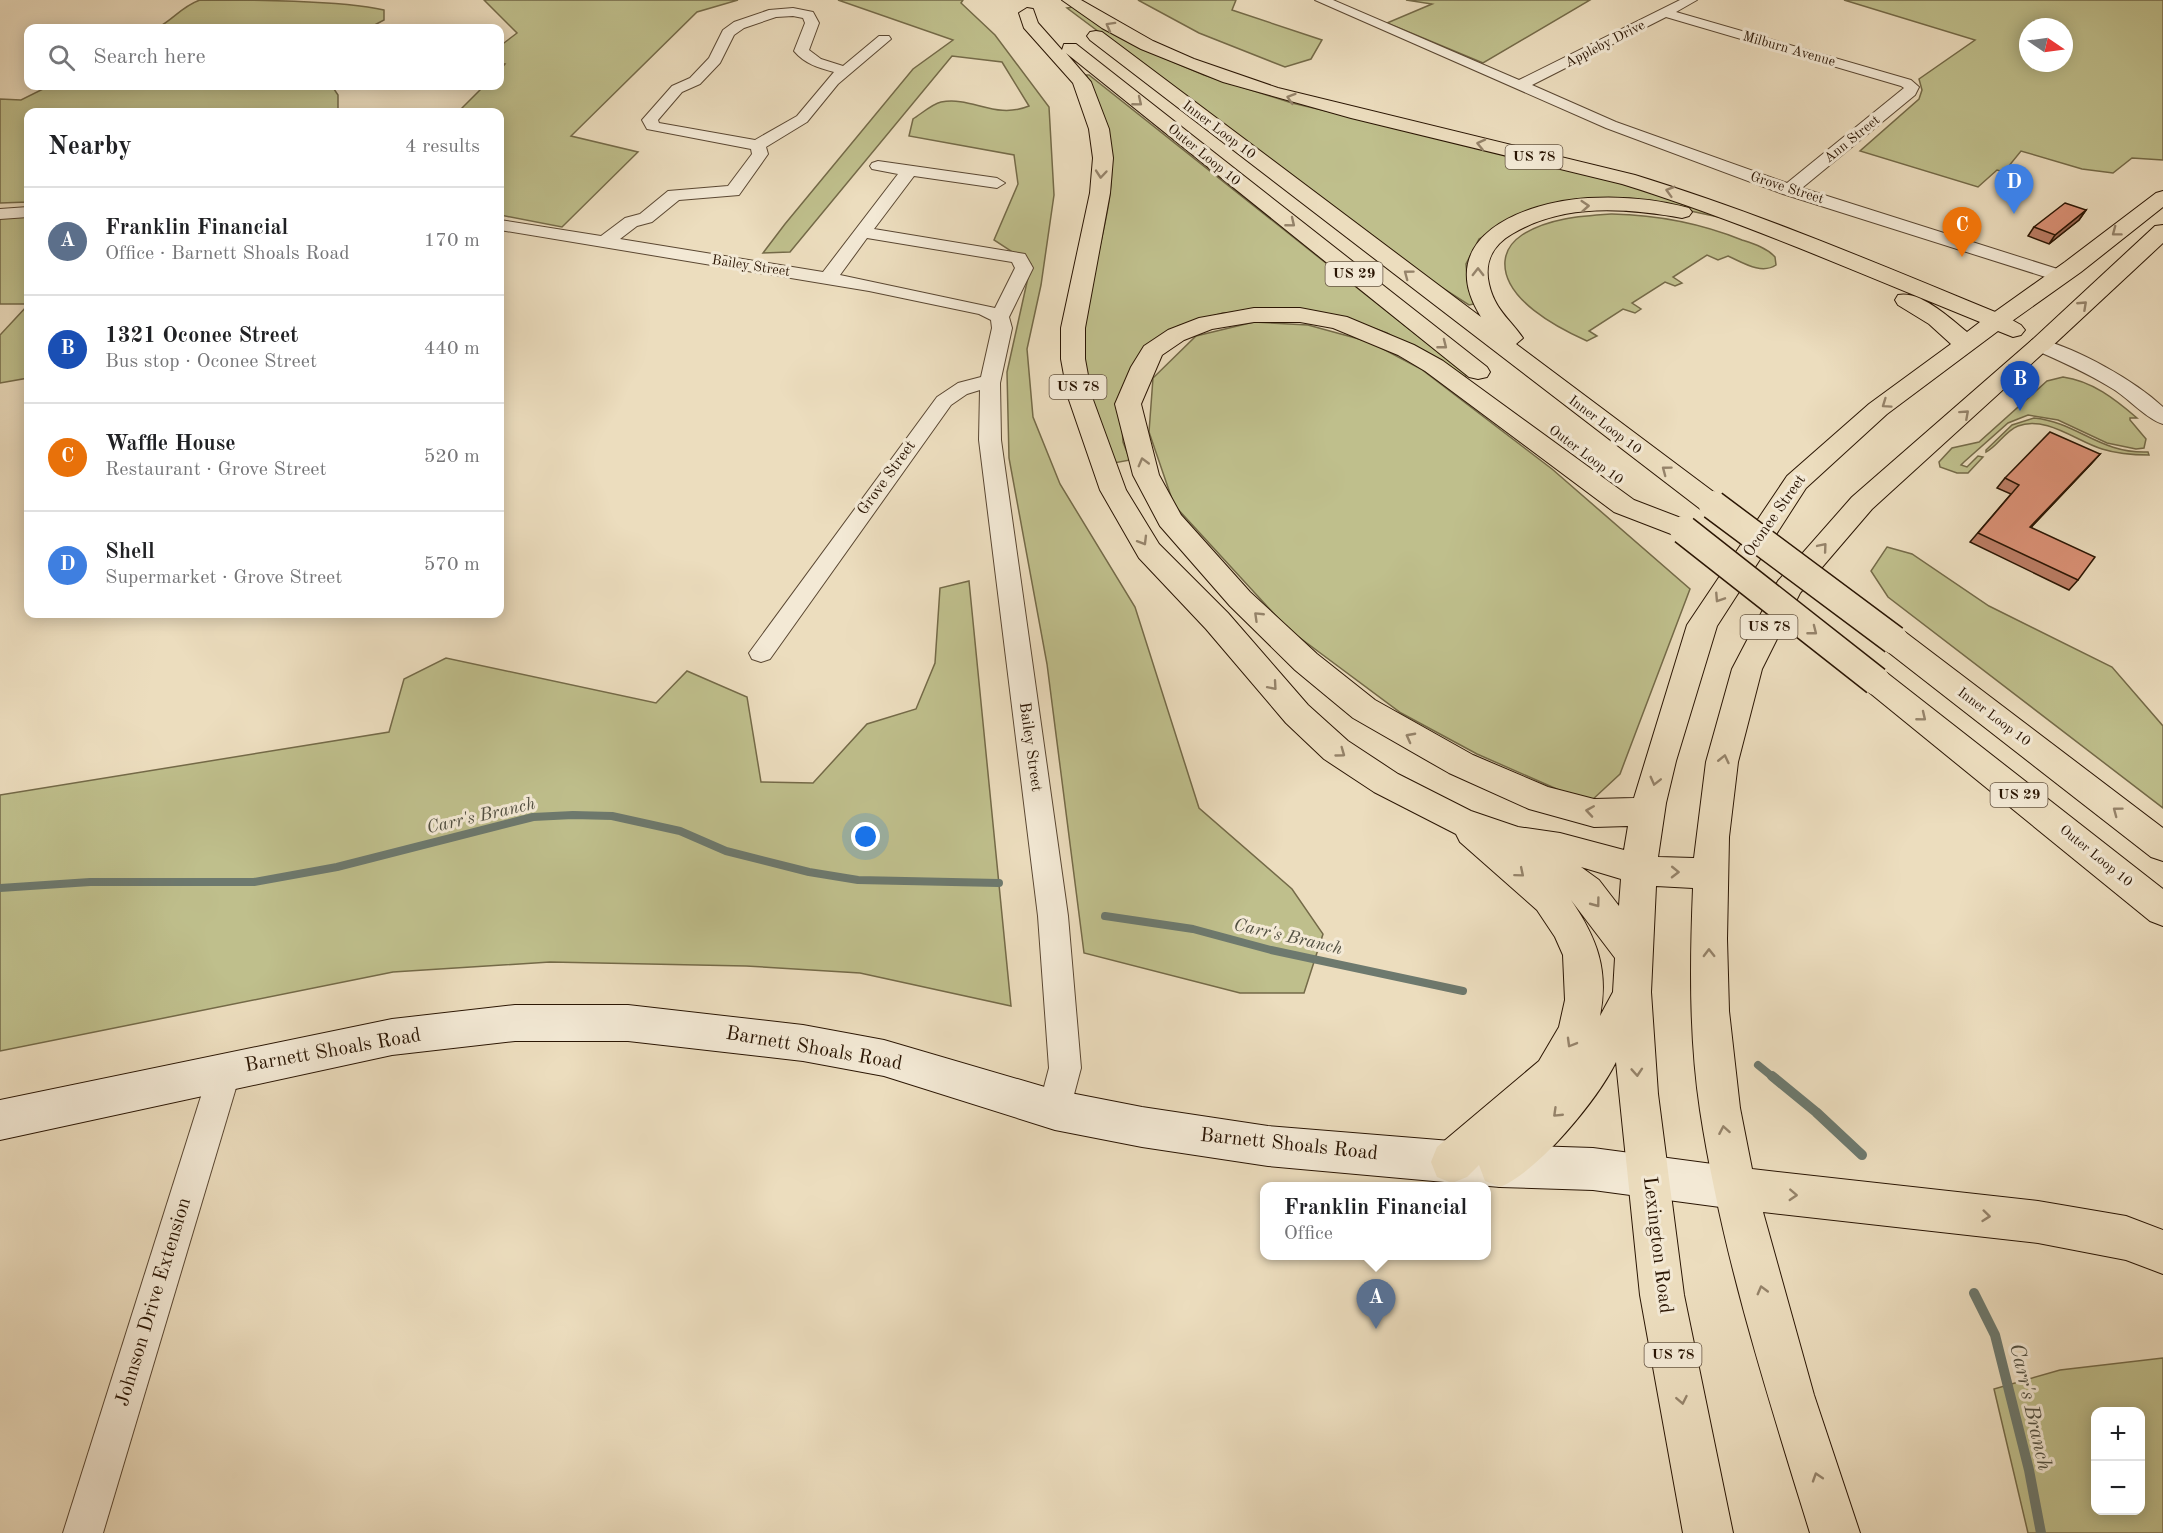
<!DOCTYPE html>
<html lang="en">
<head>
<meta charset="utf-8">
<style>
	body { margin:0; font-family:"Old Standard TT",serif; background:#f6f6f6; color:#202124 }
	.controls { position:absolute; right:18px; bottom:18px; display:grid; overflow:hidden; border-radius:12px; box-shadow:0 3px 15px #0003 }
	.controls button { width:54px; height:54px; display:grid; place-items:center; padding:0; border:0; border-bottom:2px solid #e0e0e0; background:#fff; color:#202124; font:30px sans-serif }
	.compass { position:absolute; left:2019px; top:18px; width:54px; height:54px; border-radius:50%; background:#fff; box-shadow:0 3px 15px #0003; rotate:103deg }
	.you { position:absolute; left:866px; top:837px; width:21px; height:21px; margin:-15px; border:4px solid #fff; border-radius:50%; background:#1a73e8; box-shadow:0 0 0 9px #1a73e833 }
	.badge { display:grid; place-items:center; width:39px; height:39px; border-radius:50%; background:#8f2418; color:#fff; font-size:20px; font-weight:700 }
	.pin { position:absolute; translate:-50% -50px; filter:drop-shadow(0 2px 3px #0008) }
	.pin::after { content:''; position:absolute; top:32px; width:21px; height:18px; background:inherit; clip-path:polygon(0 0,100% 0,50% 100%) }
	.popup { position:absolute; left:1260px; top:1182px; width:231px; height:78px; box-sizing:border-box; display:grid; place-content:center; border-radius:12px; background:#fff; filter:drop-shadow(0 2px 4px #0005); font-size:20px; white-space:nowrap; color:#757577 }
	.popup b { font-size:22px; color:#202124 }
	.popup::after { content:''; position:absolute; left:50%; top:100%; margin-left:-12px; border:12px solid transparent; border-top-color:#fff }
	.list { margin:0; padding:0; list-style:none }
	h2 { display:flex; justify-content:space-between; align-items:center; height:78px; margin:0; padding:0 24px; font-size:26px }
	h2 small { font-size:20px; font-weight:400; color:#757577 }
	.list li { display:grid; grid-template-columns:39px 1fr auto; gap:18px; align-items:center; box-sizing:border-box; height:108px; padding:0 24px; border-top:2px solid #e0e0e0 }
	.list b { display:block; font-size:22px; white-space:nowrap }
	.list p { margin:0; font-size:20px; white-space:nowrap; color:#757577 }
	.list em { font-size:20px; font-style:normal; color:#757577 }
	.icon { flex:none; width:33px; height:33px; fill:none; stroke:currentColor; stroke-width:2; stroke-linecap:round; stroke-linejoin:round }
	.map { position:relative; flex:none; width:2163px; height:1533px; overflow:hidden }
	.search { position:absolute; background:#fff; box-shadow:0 3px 15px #0003; left:24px; top:24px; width:480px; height:66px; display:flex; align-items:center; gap:15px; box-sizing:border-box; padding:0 21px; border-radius:12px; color:#757577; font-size:22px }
	.panel { position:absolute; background:#fff; box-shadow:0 3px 15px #0003; left:24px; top:108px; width:480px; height:510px; border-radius:12px }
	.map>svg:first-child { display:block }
	.green { fill:#bfbf8c; stroke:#746a48; stroke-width:1.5; fill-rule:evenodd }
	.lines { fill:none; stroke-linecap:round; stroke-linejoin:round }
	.stream-far1 { stroke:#6d796e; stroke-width:8 }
	.stream { stroke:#6d796e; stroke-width:10 }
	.street-casing { stroke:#5a4732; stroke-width:2 }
	.secondary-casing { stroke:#2a1503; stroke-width:2 }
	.primary-casing { stroke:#2a1503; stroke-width:2 }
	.highway-casing { stroke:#2a1503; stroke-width:2 }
	.street { fill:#f3e9d5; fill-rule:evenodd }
	.secondary { fill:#f3e9d5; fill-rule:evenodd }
	.primary { fill:#ecddbe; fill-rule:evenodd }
	.highway { fill:#ecddbe; fill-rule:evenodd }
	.highway-bridge-casing { stroke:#2a1503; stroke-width:31; stroke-linecap:butt }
	.highway-bridge { stroke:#ecddbe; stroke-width:28 }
	.wall { fill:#bc7d65; stroke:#2a1503; stroke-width:1.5 }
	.shaded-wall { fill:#996653; stroke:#2a1503; stroke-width:1.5 }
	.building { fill:#db9176; stroke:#2a1503; stroke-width:1.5 }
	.oneway { stroke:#95836a }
	.labels { text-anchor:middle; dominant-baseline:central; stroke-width:6; stroke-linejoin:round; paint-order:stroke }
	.far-street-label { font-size:14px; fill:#2a1503; stroke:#f3e9d5 }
	.shield { fill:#f3e9d5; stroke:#665542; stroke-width:1.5 }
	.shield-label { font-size:15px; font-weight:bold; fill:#2a1503 }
	.street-label { font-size:16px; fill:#2a1503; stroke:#f3e9d5 }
	.water-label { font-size:18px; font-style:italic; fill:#514f41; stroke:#f3e9d5 }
	.near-street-label { font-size:20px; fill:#2a1503; stroke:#f3e9d5 }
	.near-water-label { font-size:21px; font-style:italic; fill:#514f41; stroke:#f3e9d5 }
</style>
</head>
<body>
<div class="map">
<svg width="2163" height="1533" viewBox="0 0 2163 1533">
	<rect width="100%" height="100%" fill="#ecddbe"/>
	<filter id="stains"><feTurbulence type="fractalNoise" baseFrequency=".00333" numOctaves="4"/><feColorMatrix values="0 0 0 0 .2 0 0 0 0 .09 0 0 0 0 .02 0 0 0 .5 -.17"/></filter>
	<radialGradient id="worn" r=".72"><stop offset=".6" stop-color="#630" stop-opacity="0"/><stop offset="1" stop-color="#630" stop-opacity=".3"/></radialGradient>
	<g class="green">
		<path d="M200,0C249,0 340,0 384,10V20L369,28H157C173,20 182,6 200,0Z"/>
		<path d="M484,0H738L697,12L571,136L638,152L562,227L500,215V112H458L484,86H500V70L505,64L500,63V46L517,33Z"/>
		<path d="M838,0H963L961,3L995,35L1049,107L1054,195L1041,285L1027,349L1033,417L1060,484L1135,607L1199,808L1292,889L1323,934L1304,993H1240L1084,953L1047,664L1009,458L1007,372L1031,264L994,240L1018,184L1014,155L909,136L913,119C921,114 932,104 941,102C972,96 995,120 1029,106L1002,62L952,56L790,252L763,253L785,224L913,69L953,40Z"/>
		<path d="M1138,0H1236L1232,10L1322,40L1311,59L1285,67L1199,33Z"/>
		<path d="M1406,0H1590L1483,63L1387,23L1432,4Z"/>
		<path d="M1844,0H2163V160L2132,158L2113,173L2082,169L2021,151L2004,172L1997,170L1978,187L1860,151L1919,99L1922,90L1919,79L1975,40ZM2028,27H2064V63H2028Z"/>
		<path d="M1073,7L1143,49L1204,75L1292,103L1554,164L1722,213L1718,217L1658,204L1520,215L1479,239L1466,264L1468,287L1474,304L1469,305L1430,280L1067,8Z"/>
		<path d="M1086,75H1089L1467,375L1462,379L1387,333L1345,318L1296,309L1223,313L1178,326L1121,411L1123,442L1130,460L1114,463C1097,425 1081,380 1082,339C1083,322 1088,305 1091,289C1099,242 1116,196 1111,148C1108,123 1096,98 1086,75Z"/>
		<path d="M49,86H332L338,95V112H28V202L0,203V99L21,100Z"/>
		<path d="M1612,214C1657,215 1700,223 1742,240C1754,244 1767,248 1775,257L1776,265C1761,275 1742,262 1728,256L1718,260L1707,255L1673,277L1682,283L1675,286L1665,282L1632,303L1641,309L1635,313L1623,309L1589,331L1597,336L1587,341C1558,328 1502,299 1505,261C1506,250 1513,241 1522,235C1548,218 1581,216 1612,214Z"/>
		<path d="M28,215V304H0V217Z"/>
		<path d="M28,305V378L0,383V335Z"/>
		<path d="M1254,322L1308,325L1370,342L1421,369L1552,469L1690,589L1620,774L1591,801L1559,790L1477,754L1401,713L1288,629L1174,505L1149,432L1153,378L1196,336Z"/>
		<path d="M2063,377C2092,381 2115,399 2137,418H2130V420L2146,439L2144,448L2136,449L2107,443L2058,420L2028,415L2008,423L1964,462L1961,465L1967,467L1978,456L1983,457L1968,473H1957L1940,467L1939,462L1952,448L1979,442L2047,381Z"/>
		<path d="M2034,418C2077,422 2100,454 2148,452L2149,455C2133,455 2118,454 2102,449C2078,442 2045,415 2018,426C2005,431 1997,447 1986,452V450L2012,425Z"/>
		<path d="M1887,547L1912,554L1989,606L2112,667L2163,726V808L1888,597L1871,571Z"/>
		<path d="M969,581L1011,1006L860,973L746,966L550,962L393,972L0,1051V795L389,732L404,679L446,658L656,703L687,671L747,697L761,782L813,783L867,724L916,709L935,663L940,588Z"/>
		<path d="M2163,1358V1533H2028L1994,1389L2060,1370ZM2096,1412H2140V1510H2096Z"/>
	</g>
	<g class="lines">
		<g class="stream-far1">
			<path d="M0,888L90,882H254L337,867L533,817L573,815L612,816L680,831L726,851L809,872L858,880L999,883"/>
			<path d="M1105,916L1193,929L1271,950L1463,991"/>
			<path d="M1758,1065L1774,1078"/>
		</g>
		<g class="stream">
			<path d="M1772,1076L1816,1112L1862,1155"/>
			<path d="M1974,1293L1995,1335L2029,1470L2041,1533"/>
		</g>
		<defs>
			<g id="street">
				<path d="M1315,0H1333L1519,80L1680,0H1697L1676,12L1911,80L1919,87L1915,95L1802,188L2067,272L2070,276L2067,280H2055L1783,194L1606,128ZM1666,17L1901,86L1904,88L1787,183L1616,122L1532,85Z"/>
				<path d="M793,8L813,12L819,23L809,50L821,59L843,66L879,36H889L891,39L838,84L807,122L766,147L768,154L739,195L679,200L652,222L637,226L620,239L823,272L898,174L872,169L870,166L872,163L878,161L997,178L1005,183L997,188L914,176L874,229L1019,253L1025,254L1033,268L1009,317L1012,328L1000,383L1001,440L1068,916L1081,1068L1067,1121L1055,1126L1043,1121L1038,1110L1049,1068L1038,916L979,440L980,390L967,394L951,405L770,659L761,662L752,659L749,653L937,397L958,383L981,377L992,328L991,320L979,314L869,291L500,230V220L601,236L625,218L640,214L668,191L728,186L752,154L751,149L647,129L642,120L672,86L690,78L709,58L723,30L734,22L769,10ZM793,16L803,18L805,23L794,51C805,64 819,68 834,72L797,116L755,140L659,123L658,120L682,92L700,84L720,63L734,35L744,28L776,17ZM867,238L1012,262L1015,268L995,308L840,275Z"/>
				<path d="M28,207V217L0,219V209Z"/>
				<path d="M2040,339C2078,349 2134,380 2163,407V424C2148,420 2128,398 2113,389C2088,373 2060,361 2033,349L2030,345L2033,341Z"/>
				<path d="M225,1056L236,1060L241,1071L103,1533H63L209,1071L214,1060Z"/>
			</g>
			<path id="secondary" d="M515,1005H628L803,1025L884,1040L1055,1090L1142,1107L1268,1126L1500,1145L1593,1148L1735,1167L1750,1173L1756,1188L1750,1203L1735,1209L1593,1190L1500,1187L1268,1166L1142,1147L1055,1130L884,1076L803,1061L628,1041H515L392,1055L0,1140V1100L392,1019Z"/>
			<g id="primary">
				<path d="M2163,191V207L2081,272L2005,326L1997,328L1989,326L1985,321L1989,316L2065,262L2156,193Z"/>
				<path d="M2163,225V243L2048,350L2040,352L2032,350L2028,345L2032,340L2155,226Z"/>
			</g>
			<g id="highway">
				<path d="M1062,0H1081L1153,41L1194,59L1278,88L1635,175C1762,214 1883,266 2005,316L2021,325L2025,330L2021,335L2013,337L1998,331L1887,414L1806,488L1717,626L1676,761L1666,803L1658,857L1694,858L1706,762L1732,669L1778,581L1852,497L2032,340L2040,338L2048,340L2052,345L1872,509L1800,593L1762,669L1738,762L1729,837L1727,939L1729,1011L1740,1108L1752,1169L2038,1201L2126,1216L2163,1230V1274L2126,1260L2038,1243L1763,1212L1814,1395L1860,1533H1810C1767,1394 1722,1254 1700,1110C1689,1037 1690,962 1693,888L1656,886L1651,992L1658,1094L1684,1295L1733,1533H1683L1640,1295L1616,1062C1597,1100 1539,1171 1500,1187L1485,1181L1479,1165L1467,1177L1452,1183L1437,1177L1431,1162L1437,1147L1539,1061L1559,1027L1565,1000L1563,955L1555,937L1537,910L1460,842L1456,834L1374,792L1324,759L1286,723L1206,629L1139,558L1100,490L1068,397L1061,359V328L1090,193L1093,158L1089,129L1073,83L1024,28L1019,13L1027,8L1033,9L1038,23L1062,50L1064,44H1076L1487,367L1490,372L1487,377L1478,379L1469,377L1066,53L1091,82L1109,129L1113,158L1110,193L1085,328V359L1092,397L1126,490L1159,544L1228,613L1308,705L1348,741L1398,774L1471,811L1518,827L1560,833L1624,850L1628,826L1594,827L1529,809L1449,773L1353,718L1295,670L1230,606L1160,526L1133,475L1115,404L1131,367L1144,346L1168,330L1199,318L1254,308H1300L1347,317L1414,345L1443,361L1634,500L1694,523L1698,530L1694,537L1684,539L1614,512L1425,371L1398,355L1333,328L1300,322H1254L1212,329L1184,340L1162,355L1141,404L1159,475L1181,515L1250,592L1317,654L1375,700L1473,755L1548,787L1594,799L1634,798L1687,625L1787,476L1869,404L1951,344L1929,324L1898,305L1895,300L1898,295C1920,290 1950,318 1967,332L1980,322C1861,274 1744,222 1622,184L1351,118L1223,82L1141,49L1102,28ZM1581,867L1621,879L1619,906L1599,880ZM1571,900L1615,958L1613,992L1600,1016C1609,970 1597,938 1571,900Z"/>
				<path d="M1096,31L1102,32L1481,317C1431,237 1524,202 1588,198C1622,196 1657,199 1689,208L1692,212L1689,216L1682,218C1625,208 1564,203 1512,234C1493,245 1484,262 1489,284C1495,310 1509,318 1523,338L1516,344L1723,499L1727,505L1723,511L1713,514L1703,511L1090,40L1087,36L1090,32Z"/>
				<path d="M1894,629L1905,632L2163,828V861L2151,857L1883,648L1879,640L1883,632Z"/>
				<path d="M1876,669L1887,673L2163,889V926L2150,921L1865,689L1860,681L1865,673Z"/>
			</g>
		</defs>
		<use href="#street" class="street-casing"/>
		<use href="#secondary" class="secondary-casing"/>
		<use href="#primary" class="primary-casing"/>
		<use href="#highway" class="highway-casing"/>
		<use href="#street" class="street"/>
		<use href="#secondary" class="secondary"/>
		<use href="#primary" class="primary"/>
		<use href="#highway" class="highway"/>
		<defs>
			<g id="highway-bridge">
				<path d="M1713,505L1894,640"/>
				<path d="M1684,530L1876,681"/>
			</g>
		</defs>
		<use href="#highway-bridge" class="highway-bridge-casing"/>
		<use href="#highway-bridge" class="highway-bridge"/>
	</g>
	<g class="wall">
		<path d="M2086,210L2079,220L2049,244L2028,236L2034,227Z"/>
		<path d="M2100,454L2091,464L2031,527L2078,580L2069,590L1970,542L2011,494L1997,488L2005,478Z"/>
	</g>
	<g class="shaded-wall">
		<path d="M2086,210L2079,220L2049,244L2055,235Z"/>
		<path d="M2100,454L2091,464L2022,537L2030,527Z"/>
	</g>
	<g class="building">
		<path d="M2065,203L2086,210L2055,235L2034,227Z"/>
		<path d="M2050,432L2100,454L2030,527L2095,557L2078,580L1978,533L2019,485L2005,478Z"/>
	</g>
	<defs><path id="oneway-chevron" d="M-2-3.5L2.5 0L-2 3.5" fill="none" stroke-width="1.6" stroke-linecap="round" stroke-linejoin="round" transform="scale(1.5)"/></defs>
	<g class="oneway">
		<use href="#oneway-chevron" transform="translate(1110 26) rotate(-151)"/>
		<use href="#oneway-chevron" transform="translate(1291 98) rotate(-163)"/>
		<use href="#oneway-chevron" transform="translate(1138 102) rotate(39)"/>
		<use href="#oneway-chevron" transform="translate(1481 144) rotate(-167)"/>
		<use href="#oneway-chevron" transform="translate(1101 174) rotate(95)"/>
		<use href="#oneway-chevron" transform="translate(1670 191) rotate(-164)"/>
		<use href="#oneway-chevron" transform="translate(1585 206) rotate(-4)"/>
		<use href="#oneway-chevron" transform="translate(1291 223) rotate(39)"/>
		<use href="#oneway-chevron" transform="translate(2116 232) rotate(143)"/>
		<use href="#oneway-chevron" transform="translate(1478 272) rotate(-90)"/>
		<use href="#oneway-chevron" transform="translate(1408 274) rotate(-143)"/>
		<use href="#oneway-chevron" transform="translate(2083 305) rotate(-43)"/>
		<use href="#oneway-chevron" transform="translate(1443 345) rotate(38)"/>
		<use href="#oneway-chevron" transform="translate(1886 404) rotate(145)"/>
		<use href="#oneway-chevron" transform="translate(1965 414) rotate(-42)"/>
		<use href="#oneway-chevron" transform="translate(1143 462) rotate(-105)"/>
		<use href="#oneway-chevron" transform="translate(1666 470) rotate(-143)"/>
		<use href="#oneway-chevron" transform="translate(1143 541) rotate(59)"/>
		<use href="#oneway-chevron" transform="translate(1823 547) rotate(-50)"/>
		<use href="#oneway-chevron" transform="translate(1719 598) rotate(123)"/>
		<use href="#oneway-chevron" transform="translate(1258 616) rotate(-136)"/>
		<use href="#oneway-chevron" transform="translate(1813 631) rotate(38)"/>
		<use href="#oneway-chevron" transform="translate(1273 686) rotate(49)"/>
		<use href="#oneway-chevron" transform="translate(1922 717) rotate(39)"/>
		<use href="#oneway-chevron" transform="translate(1410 737) rotate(-152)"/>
		<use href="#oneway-chevron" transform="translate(1341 753) rotate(36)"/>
		<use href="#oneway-chevron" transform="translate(1724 759) rotate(-77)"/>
		<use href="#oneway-chevron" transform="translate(1655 781) rotate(104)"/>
		<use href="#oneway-chevron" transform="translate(1590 811) rotate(-171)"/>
		<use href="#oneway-chevron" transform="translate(2117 811) rotate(-143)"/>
		<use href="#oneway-chevron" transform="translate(1675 872) rotate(1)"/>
		<use href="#oneway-chevron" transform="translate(1520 873) rotate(40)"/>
		<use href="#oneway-chevron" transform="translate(1596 903) rotate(53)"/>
		<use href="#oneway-chevron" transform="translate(1709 953) rotate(-91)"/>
		<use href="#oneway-chevron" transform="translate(1571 1043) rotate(120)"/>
		<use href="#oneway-chevron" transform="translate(1637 1072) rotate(86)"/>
		<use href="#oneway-chevron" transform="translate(1557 1113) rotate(136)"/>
		<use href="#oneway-chevron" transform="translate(1724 1130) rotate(-100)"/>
		<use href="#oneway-chevron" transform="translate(1793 1195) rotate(3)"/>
		<use href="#oneway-chevron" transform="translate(1986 1216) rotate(6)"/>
		<use href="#oneway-chevron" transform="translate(1762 1290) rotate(-105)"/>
		<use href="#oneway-chevron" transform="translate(1682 1400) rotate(79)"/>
		<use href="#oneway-chevron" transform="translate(1817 1477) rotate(-108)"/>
	</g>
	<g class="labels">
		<g class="far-street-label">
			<text transform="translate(1605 44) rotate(-27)">Appleby Drive</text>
			<text transform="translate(1789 49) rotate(16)">Milburn Avenue</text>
			<text transform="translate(1219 130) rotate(37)">Inner Loop 10</text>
			<text transform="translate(1852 139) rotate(-39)">Ann Street</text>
			<text transform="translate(1204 155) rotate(39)">Outer Loop 10</text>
			<text transform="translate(1787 188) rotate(18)">Grove Street</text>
			<text transform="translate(751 266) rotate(9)">Bailey Street</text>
			<text transform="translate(1605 425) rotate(37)">Inner Loop 10</text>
			<text transform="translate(1586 455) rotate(37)">Outer Loop 10</text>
			<text transform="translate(1994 717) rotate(37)">Inner Loop 10</text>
			<text transform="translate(2096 856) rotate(39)">Outer Loop 10</text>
		</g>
		<g class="shield">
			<rect x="1505.5" y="145" width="57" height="24" rx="4.5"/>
			<rect x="1325.5" y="262" width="57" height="24" rx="4.5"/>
			<rect x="1049.5" y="375" width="57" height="24" rx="4.5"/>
			<rect x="1740.5" y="615" width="57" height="24" rx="4.5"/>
			<rect x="1990.5" y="783" width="57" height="24" rx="4.5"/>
			<rect x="1644.5" y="1343" width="57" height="24" rx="4.5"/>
		</g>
		<g class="shield-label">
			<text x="1534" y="157">US 78</text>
			<text x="1354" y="274">US 29</text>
			<text x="1078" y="387">US 78</text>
			<text x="1769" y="627">US 78</text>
			<text x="2019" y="795">US 29</text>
			<text x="1673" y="1355">US 78</text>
		</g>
		<g class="street-label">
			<text transform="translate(887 478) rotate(-54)">Grove Street</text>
			<text transform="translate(1775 516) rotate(-55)">Oconee Street</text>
			<text transform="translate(1030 747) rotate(82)">Bailey Street</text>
		</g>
		<g class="water-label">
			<text transform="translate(481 816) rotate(-13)">Carr's Branch</text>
			<text transform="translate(1288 937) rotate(13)">Carr's Branch</text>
		</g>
		<g class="near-street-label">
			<text transform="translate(814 1049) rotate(10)">Barnett Shoals Road</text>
			<text transform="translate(333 1051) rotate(-10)">Barnett Shoals Road</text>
			<text transform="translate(1289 1145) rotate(6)">Barnett Shoals Road</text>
			<text transform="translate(1657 1245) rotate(83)">Lexington Road</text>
			<text transform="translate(154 1302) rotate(-73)">Johnson Drive Extension</text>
		</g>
		<g class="near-water-label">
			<text transform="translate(2030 1407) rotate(77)">Carr's Branch</text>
		</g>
	</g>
	<rect width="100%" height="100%" filter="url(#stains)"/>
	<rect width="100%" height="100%" fill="url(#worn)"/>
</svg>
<div class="controls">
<button>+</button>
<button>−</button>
</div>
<svg class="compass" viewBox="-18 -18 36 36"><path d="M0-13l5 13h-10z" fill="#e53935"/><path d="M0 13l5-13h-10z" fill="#757577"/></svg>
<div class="you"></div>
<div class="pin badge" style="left:1376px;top:1329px;background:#5c6f8a">A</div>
<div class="popup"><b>Franklin Financial</b>Office</div>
<div class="pin badge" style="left:2020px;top:411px;background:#1a4fb4">B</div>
<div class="pin badge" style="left:1962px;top:257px;background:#e8710a">C</div>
<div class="pin badge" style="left:2014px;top:214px;background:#3f7fe0">D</div>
<div class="search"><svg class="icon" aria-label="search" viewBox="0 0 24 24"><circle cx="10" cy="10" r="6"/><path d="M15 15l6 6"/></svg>Search here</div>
<section class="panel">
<h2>Nearby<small>4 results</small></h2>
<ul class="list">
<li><span class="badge" style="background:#5c6f8a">A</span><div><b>Franklin Financial</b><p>Office · Barnett Shoals Road</p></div><em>170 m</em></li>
<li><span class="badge" style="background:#1a4fb4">B</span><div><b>1321 Oconee Street</b><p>Bus stop · Oconee Street</p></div><em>440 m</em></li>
<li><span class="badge" style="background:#e8710a">C</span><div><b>Waffle House</b><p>Restaurant · Grove Street</p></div><em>520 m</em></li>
<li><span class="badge" style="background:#3f7fe0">D</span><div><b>Shell</b><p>Supermarket · Grove Street</p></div><em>570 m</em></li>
</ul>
</section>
</div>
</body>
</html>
